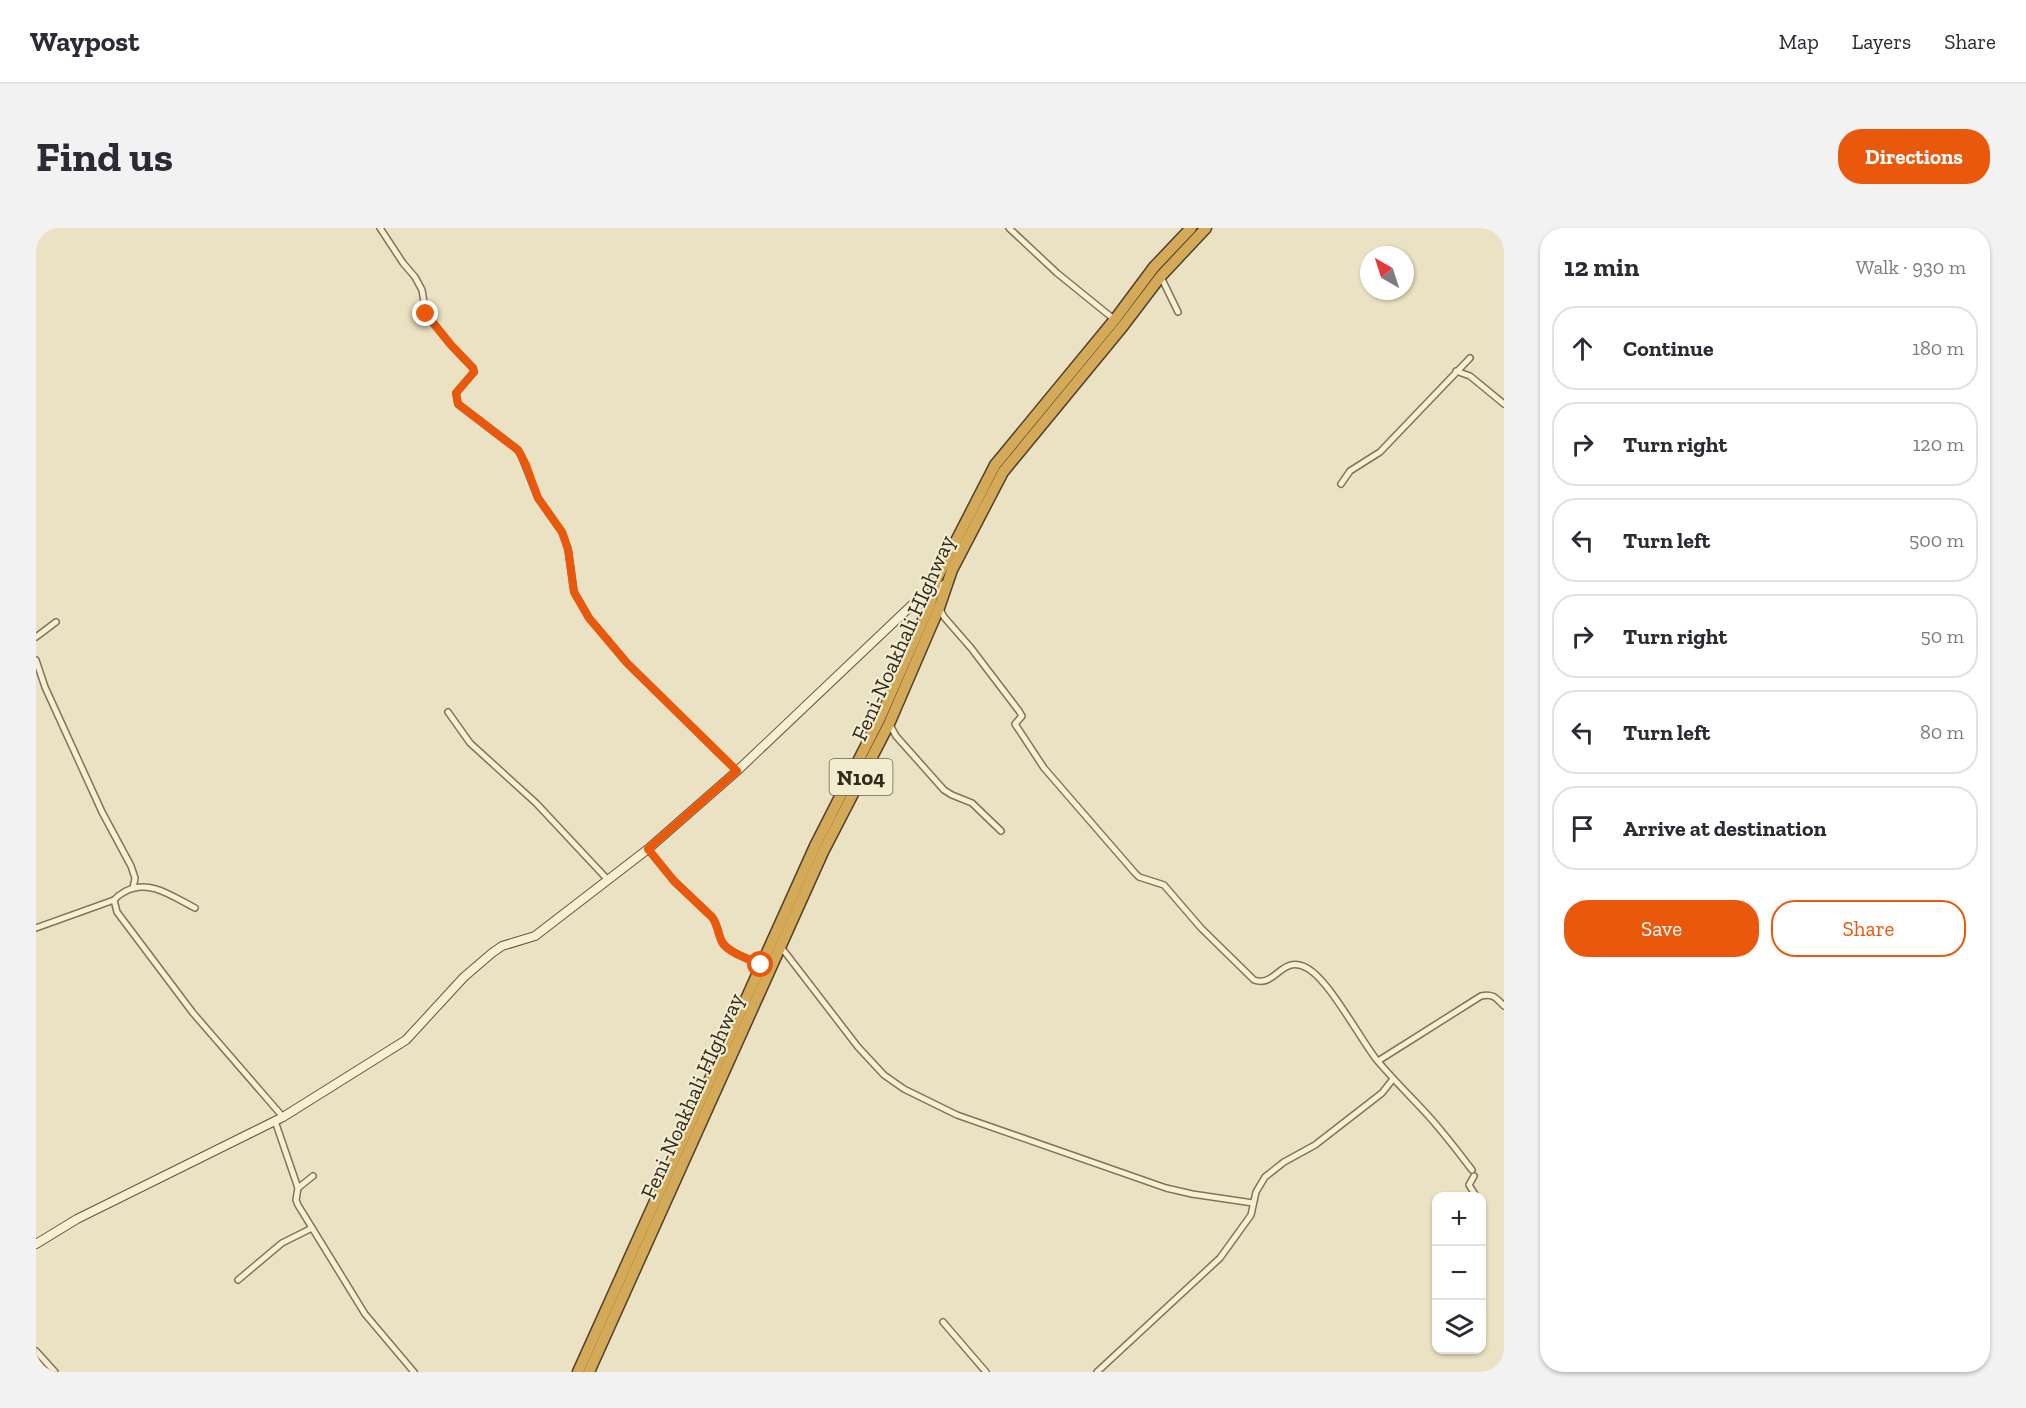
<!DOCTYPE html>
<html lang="en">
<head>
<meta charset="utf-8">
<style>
	body { margin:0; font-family:"Zilla Slab",serif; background:#f2f2f3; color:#2b2b33 }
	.controls { position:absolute; right:18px; bottom:18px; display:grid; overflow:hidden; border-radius:12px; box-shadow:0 2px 4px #0004 }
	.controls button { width:54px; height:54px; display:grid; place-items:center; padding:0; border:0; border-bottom:2px solid #e1e1e2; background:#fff; color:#2b2b33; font:30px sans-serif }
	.compass { position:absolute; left:1324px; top:18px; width:54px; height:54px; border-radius:50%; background:#fff; box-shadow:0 2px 4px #0004; rotate:321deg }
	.stop { position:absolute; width:18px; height:18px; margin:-14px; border:4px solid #ea580c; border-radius:50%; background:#fff }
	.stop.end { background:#ea580c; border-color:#fff; box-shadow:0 2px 6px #0008 }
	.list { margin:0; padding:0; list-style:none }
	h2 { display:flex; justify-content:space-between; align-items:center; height:78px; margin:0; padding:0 24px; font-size:26px }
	h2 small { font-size:20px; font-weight:400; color:#7c7c81 }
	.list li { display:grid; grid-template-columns:39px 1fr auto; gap:18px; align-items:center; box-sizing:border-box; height:84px; margin:0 12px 12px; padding:0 12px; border:2px solid #e1e1e2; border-radius:24px }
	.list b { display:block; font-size:22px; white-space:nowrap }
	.list em { font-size:20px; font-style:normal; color:#7c7c81 }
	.actions { display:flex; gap:12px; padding:18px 24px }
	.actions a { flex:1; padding:14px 0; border:2px solid #ea580c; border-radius:24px; text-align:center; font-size:21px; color:#ea580c }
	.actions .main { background:#ea580c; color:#fff }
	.icon { flex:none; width:33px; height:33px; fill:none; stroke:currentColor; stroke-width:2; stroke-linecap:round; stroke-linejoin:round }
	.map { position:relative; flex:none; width:1468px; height:1144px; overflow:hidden; border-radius:24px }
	header { display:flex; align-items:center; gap:36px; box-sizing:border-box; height:84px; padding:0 30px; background:#fff; border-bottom:2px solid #e1e1e2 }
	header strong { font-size:28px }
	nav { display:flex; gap:33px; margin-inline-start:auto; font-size:21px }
	.intro { display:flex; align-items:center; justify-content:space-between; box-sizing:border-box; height:144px; padding:0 36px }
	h1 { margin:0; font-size:42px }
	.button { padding:15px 27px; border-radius:24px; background:#ea580c; color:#fff; font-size:21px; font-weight:700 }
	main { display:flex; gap:36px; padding:0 36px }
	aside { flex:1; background:#fff; border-radius:24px; box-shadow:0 2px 4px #0004 }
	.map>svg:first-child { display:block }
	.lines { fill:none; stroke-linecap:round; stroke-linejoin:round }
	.street-casing { stroke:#82735a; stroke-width:8 }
	.secondary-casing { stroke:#64553e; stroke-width:10 }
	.highway-casing { stroke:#50412f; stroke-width:13 }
	.street { stroke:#f6efd4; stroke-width:5 }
	.secondary { stroke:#f6efd4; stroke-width:8 }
	.highway { stroke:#d4a958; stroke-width:10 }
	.route { stroke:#ea580c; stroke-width:8 }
	.labels { text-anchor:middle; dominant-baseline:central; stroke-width:4.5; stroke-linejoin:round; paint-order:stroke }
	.shield { fill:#f2ecd1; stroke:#6c6454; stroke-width:1.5 }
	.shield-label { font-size:21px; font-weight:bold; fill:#332a1e }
	.street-label { font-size:22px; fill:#332a1e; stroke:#f2ecd1 }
</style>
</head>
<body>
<header>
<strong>Waypost</strong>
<nav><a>Map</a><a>Layers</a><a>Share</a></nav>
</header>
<div class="intro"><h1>Find us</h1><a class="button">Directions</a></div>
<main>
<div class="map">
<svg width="1468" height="1144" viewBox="0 0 1468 1144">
	<rect width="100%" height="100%" fill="#eae2c2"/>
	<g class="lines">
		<defs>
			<g id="street">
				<path d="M344,0L367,35L379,49L386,62L390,86L415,117L437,140L438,144L420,165L422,176L482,222L485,227L502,270L526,304L532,321L538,364L553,390L591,435L701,543"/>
				<path d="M973,0L1021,45L1079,92"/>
				<path d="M1125,49L1142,84"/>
				<path d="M1420,143L1434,148L1468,176"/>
				<path d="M1305,256L1314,243L1344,224L1434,130"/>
				<path d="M904,381L908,389L935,420L983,483L986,488L979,496L1008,540L1099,645L1103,649L1128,657L1165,700L1218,752C1240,760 1245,726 1271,740C1293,752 1323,809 1340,831C1355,849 1371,865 1387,882C1405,901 1420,921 1436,942"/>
				<path d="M0,409L20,394"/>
				<path d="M0,432L9,459L66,584L95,638L99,650L97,660"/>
				<path d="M412,484L434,515L500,575L572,652"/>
				<path d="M854,497L860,508L908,562L916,567L936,575L965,603"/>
				<path d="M612,621L638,653L676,689C683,698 682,709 687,715C695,726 714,731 725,737"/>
				<path d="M78,672L81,684L157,785L247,889"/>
				<path d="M0,700L78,672C82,667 85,666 90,663C115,651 137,669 159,680"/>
				<path d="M745,719L822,819L848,847L868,861L921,887L1130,960L1156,966L1217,975"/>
				<path d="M1342,833L1445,768C1457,765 1460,770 1468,778"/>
				<path d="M239,893L262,960"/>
				<path d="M277,948L262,960L260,972L262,977L329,1086L378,1144"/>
				<path d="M1438,948L1433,957L1440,968"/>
				<path d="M1446,976V983"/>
				<path d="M202,1052L246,1015L276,1000"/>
				<path d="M907,1094L950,1144"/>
				<path d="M0,1123L19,1144"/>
				<path d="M1061,1144L1184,1030L1215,987L1220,964L1229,949L1248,934L1279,917L1346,865L1357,851"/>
			</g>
			<path id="secondary" d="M0,1016L41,991L247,889L370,812L428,749L456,725L466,718L499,708L612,621L701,543L878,375L910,356"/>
			<g id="highway">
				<path d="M542,1144L779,618L844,490L894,376L901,350L959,237L1080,90L1118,39L1155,0"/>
				<path d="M553,1144L787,624L853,496L903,380L916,342L967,244L1087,98L1125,48L1170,0"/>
			</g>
		</defs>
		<use href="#street" class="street-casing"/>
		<use href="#secondary" class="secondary-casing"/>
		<use href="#highway" class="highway-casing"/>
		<use href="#street" class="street"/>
		<use href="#secondary" class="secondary"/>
		<use href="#highway" class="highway"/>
	</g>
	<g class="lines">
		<path class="route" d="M390,86L415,117L437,140L438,144L420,165L422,176L482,222L490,237L502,270L526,304L532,321L538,364L553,390L591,435L701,543L612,621L638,653L676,689C683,699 682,708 687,716C695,726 714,731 725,737"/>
	</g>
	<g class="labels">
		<rect class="shield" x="793.5" y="531" width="63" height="36" rx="4.5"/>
		<g class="shield-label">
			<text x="825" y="549">N104</text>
		</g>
		<g class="street-label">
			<text transform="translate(867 410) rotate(-66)">Feni-Noakhali HIghway</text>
			<text transform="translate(656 868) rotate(-66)">Feni-Noakhali HIghway</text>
		</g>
	</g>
</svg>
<div class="controls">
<button>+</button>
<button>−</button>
<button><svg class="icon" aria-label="layers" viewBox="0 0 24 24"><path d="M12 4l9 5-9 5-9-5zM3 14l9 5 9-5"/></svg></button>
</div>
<svg class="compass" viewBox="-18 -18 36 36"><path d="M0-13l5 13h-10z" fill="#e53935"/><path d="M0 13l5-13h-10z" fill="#7c7c81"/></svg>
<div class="stop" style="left:725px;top:737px"></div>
<div class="stop end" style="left:390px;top:86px"></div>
</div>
<aside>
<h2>12 min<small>Walk · 930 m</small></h2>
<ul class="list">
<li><svg class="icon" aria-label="ahead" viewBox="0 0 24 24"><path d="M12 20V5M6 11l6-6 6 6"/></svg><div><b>Continue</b></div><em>180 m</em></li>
<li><svg class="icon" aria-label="right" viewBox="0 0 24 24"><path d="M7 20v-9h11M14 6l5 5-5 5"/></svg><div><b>Turn right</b></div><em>120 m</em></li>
<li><svg class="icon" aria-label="left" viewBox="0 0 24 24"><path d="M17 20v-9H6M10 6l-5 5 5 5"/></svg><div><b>Turn left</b></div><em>500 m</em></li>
<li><svg class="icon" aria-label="right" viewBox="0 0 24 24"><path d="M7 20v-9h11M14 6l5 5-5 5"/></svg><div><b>Turn right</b></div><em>50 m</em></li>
<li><svg class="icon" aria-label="left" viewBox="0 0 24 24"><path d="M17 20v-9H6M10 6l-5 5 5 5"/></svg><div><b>Turn left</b></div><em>80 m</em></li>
<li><svg class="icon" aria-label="arrive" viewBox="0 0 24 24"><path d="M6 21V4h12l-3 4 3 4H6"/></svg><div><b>Arrive at destination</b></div></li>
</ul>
<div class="actions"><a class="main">Save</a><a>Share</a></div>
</aside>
</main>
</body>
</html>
